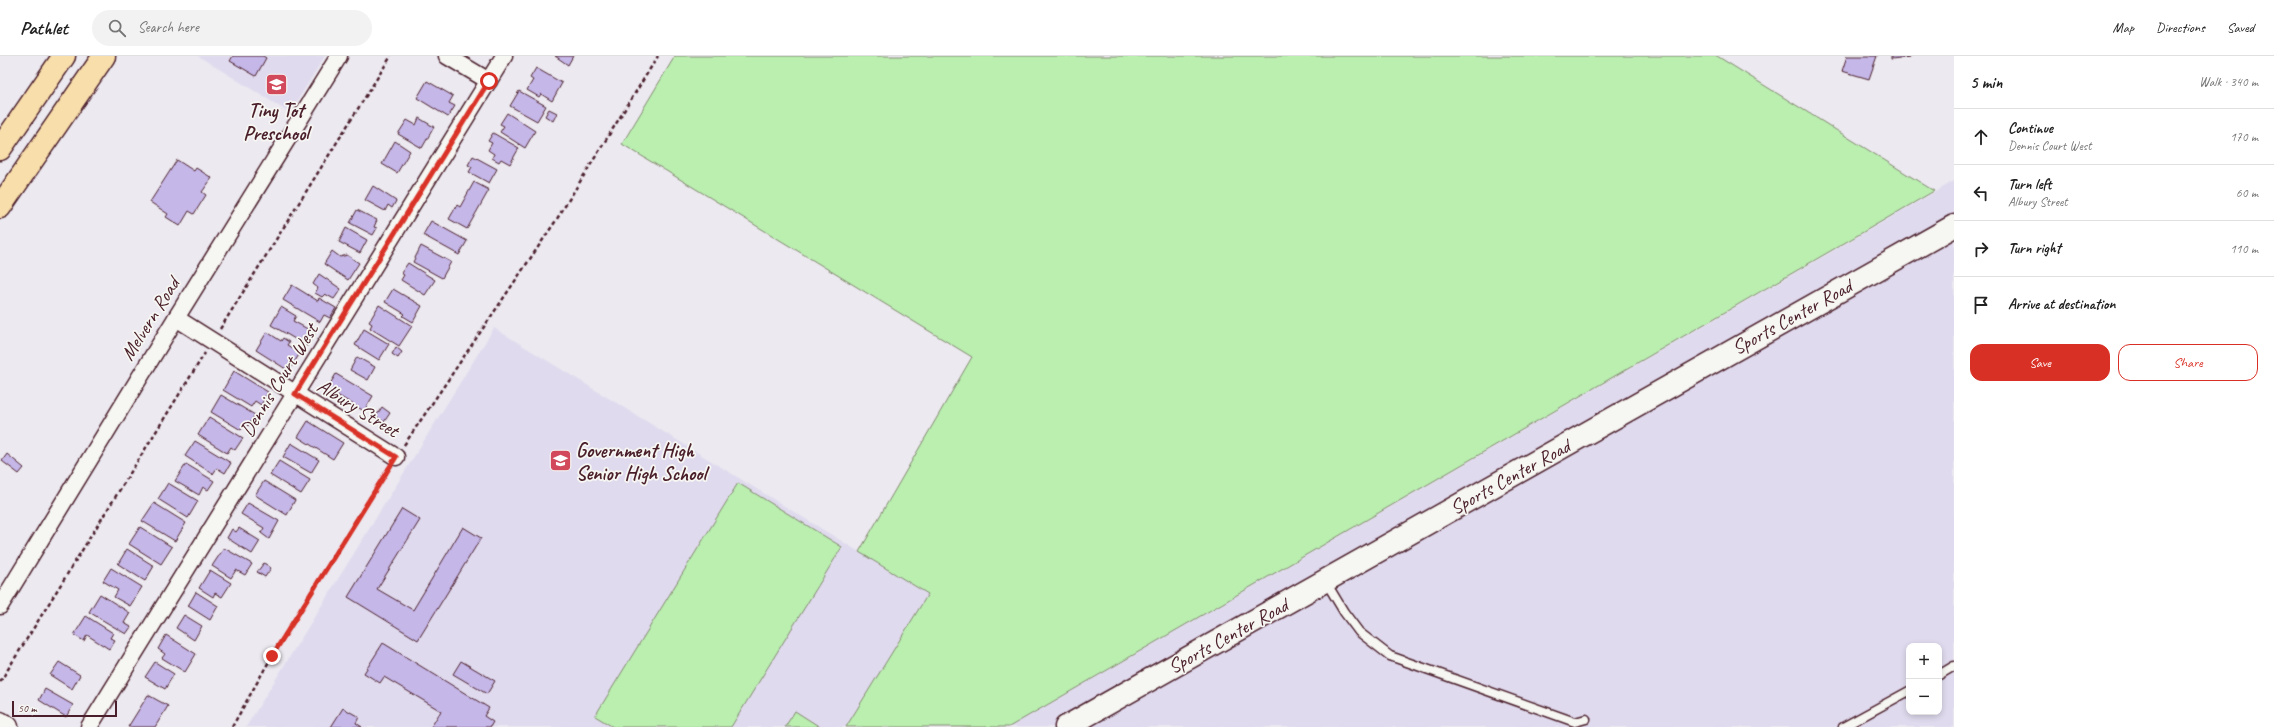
<!DOCTYPE html>
<html lang="en">
<head>
<meta charset="utf-8">
<style>
	body { margin:0; font-family:Caveat,sans-serif; background:#f2f2f2; color:#222 }
	.controls { position:absolute; right:12px; bottom:12px; display:grid; overflow:hidden; border-radius:8px; box-shadow:0 2px 6px #0003 }
	.controls button { width:36px; height:36px; display:grid; place-items:center; padding:0; border:0; border-bottom:1px solid #e0e0e0; background:#fff; color:#222; font:20px sans-serif }
	.scale { position:absolute; left:12px; bottom:10px; width:105px; box-sizing:border-box; padding-left:4px; border:2px solid #4a1f2b; border-top:0; font-size:11px; line-height:14px; white-space:nowrap; color:#4a1f2b; -webkit-text-stroke:3px #f6f6f2; paint-order:stroke }
	.stop { position:absolute; width:12px; height:12px; margin:-9px; border:3px solid #d93025; border-radius:50%; background:#fff }
	.stop.end { background:#d93025; border-color:#fff; box-shadow:0 1px 4px #0008 }
	.list { margin:0; padding:0; list-style:none }
	h2 { display:flex; justify-content:space-between; align-items:center; height:52px; margin:0; padding:0 16px; font-size:17px }
	h2 small { font-size:13px; font-weight:400; color:#767676 }
	.list li { display:grid; grid-template-columns:26px 1fr auto; gap:12px; align-items:center; box-sizing:border-box; height:56px; padding:0 16px; border-top:1px solid #e0e0e0 }
	.list b { display:block; font-size:15px; white-space:nowrap }
	.list p { margin:0; font-size:13px; white-space:nowrap; color:#767676 }
	.list em { font-size:13px; font-style:normal; color:#767676 }
	.actions { display:flex; gap:8px; padding:12px 16px }
	.actions a { flex:1; padding:9px 0; border:1px solid #d93025; border-radius:12px; text-align:center; font-size:14px; color:#d93025 }
	.actions .main { background:#d93025; color:#fff }
	.icon { flex:none; width:22px; height:22px; fill:none; stroke:currentColor; stroke-width:2; stroke-linecap:round; stroke-linejoin:round }
	.map { position:relative; flex:none; width:1954px; height:671px; overflow:hidden }
	header { display:flex; align-items:center; gap:24px; box-sizing:border-box; height:56px; padding:0 20px; background:#fff; border-bottom:1px solid #e0e0e0 }
	header strong { font-size:19px }
	nav { display:flex; gap:22px; margin-inline-start:auto; font-size:14px }
	.search { width:280px; height:36px; background:#f2f2f2; display:flex; align-items:center; gap:10px; box-sizing:border-box; padding:0 14px; border-radius:22px; color:#767676; font-size:15px }
	main { display:flex }
	aside { flex:1; background:#fff }
	.map>svg:first-child { display:block }
	.built { fill:#e0daee; fill-rule:evenodd }
	.green { fill:#baefb0; stroke:#82876e }
	.building { fill:#c5b7e8; stroke:#4a1f2b }
	.lines { fill:none; stroke-linecap:round; stroke-linejoin:round }
	.service-casing { stroke:#4a1f2b; stroke-width:11 }
	.minor-casing { stroke:#4a1f2b; stroke-width:19 }
	.secondary-casing { stroke:#4a1f2b; stroke-width:25 }
	.trunk-casing { stroke:#4a1f2b; stroke-width:25 }
	.path { stroke:#4a1f2b; stroke-width:2.5; stroke-dasharray:4 3; stroke-linecap:butt }
	.service { stroke:#f6f6f2; stroke-width:8 }
	.minor { stroke:#f6f6f2; stroke-width:16 }
	.secondary { stroke:#f6f6f2; stroke-width:22 }
	.trunk { stroke:#f8deab; stroke-width:22 }
	.route { stroke:#d93025; stroke-width:5 }
	.labels { text-anchor:middle; dominant-baseline:central; stroke-width:3.5; stroke-linejoin:round; paint-order:stroke }
	.poi-label { font-size:20px; font-weight:bold; fill:#4a1f2b; stroke:#f6f6f2 }
	.street-label { font-size:20px; fill:#4a1f2b; stroke:#f6f6f2 }
</style>
</head>
<body>
<header>
<strong>Pathlet</strong>
<div class="search"><svg class="icon" aria-label="search" viewBox="0 0 24 24"><circle cx="10" cy="10" r="6"/><path d="M15 15l6 6"/></svg>Search here</div>
<nav><a>Map</a><a>Directions</a><a>Saved</a></nav>
</header>
<main>
<div class="map">
<svg width="1954" height="671" viewBox="0 0 1954 671">
	<rect width="100%" height="100%" fill="#ece9f0"/>
	<filter id="ink" filterUnits="userSpaceOnUse"><feTurbulence type="fractalNoise" baseFrequency=".025" numOctaves="2"/><feDisplacementMap in="SourceGraphic" scale="8" xChannelSelector="R" yChannelSelector="G"/><feConvolveMatrix kernelMatrix="1 2 1 2 8 2 1 2 1" color-interpolation-filters="sRGB"/></filter>
	<g filter="url(#ink)">
		<g class="built">
			<path d="M198,0H325L290,57Z"/>
			<path d="M1954,125V671H1010ZM1909,590H1939V656H1909Z"/>
			<path d="M494,272L928,538L846,671H246Z"/>
		</g>
		<g class="green">
			<path d="M675,0H1717L1934,135L1009,671H846L928,538L859,496L972,301L622,88Z"/>
			<path d="M738,427L842,491L731,671H613L595,660Z"/>
			<path d="M795,655L820,671H785Z"/>
		</g>
		<g class="building">
			<path d="M233,0H263L266,2L256,20L230,5Z"/>
			<path d="M555,0H573L568,9Z"/>
			<path d="M1847,0H1877L1869,23L1842,15Z"/>
			<path d="M1891,0H1910V1L1891,3Z"/>
			<path d="M536,12L562,27L552,45L541,38L539,41L527,34L533,24L530,22Z"/>
			<path d="M427,25L453,40L449,47L455,50L448,61L417,42Z"/>
			<path d="M519,35L546,50L537,65L510,50Z"/>
			<path d="M549,53L557,57L553,65L545,60Z"/>
			<path d="M507,57L535,75L525,92L500,76L504,70L500,68Z"/>
			<path d="M419,62L434,71L422,92L398,78L407,64L416,69Z"/>
			<path d="M493,77L519,92L510,108L501,103L499,106L492,102L494,98L488,94L492,87L488,85Z"/>
			<path d="M395,85L410,95L397,117L382,108Z"/>
			<path d="M473,100L497,113L489,127L469,116L472,111L468,109Z"/>
			<path d="M177,104L194,115L196,112L212,122L202,136L206,139L194,158L189,155L180,170L166,161L168,158L150,146Z"/>
			<path d="M474,126L489,134L467,173L449,163L457,149L460,151Z"/>
			<path d="M373,130L396,145L392,152L388,149L385,155L365,144Z"/>
			<path d="M357,154L377,164L374,171L377,172L373,179L350,167Z"/>
			<path d="M431,165L467,185L459,199L423,179Z"/>
			<path d="M346,172L367,184L360,197L339,186Z"/>
			<path d="M421,190L451,206L442,222L413,206Z"/>
			<path d="M332,195L340,201L347,199L359,207L348,224L324,208Z"/>
			<path d="M408,207L435,224L425,239L401,224L404,219L401,217Z"/>
			<path d="M319,218L341,233L334,243L325,238L322,241L315,237L318,232L313,228Z"/>
			<path d="M292,229L318,245L319,242L336,252L330,262L324,259L320,266L283,244Z"/>
			<path d="M393,233L422,250L413,266L403,260L405,258L385,246Z"/>
			<path d="M379,249L412,270L399,290L370,272L372,268L369,266Z"/>
			<path d="M281,251L296,260L293,265L315,277L307,290L271,269Z"/>
			<path d="M364,273L389,288L379,304L355,289Z"/>
			<path d="M267,276L281,285L283,282L289,286L287,289L300,297L289,315L256,294Z"/>
			<path d="M396,291L402,296L398,302L392,298Z"/>
			<path d="M357,301L375,311L368,324L350,314Z"/>
			<path d="M234,315L268,336L261,349L255,345L251,351L223,334Z"/>
			<path d="M336,318L373,340L364,355L327,333Z"/>
			<path d="M221,339L255,359L248,370L245,367L241,374L211,356Z"/>
			<path d="M382,351L390,357L384,366L376,360Z"/>
			<path d="M209,361L243,382L235,394L231,391L227,397L198,379Z"/>
			<path d="M308,365L343,387L333,403L298,381Z"/>
			<path d="M195,385L231,407L225,417L217,412L213,418L185,400Z"/>
			<path d="M291,387L319,404L311,417L283,401Z"/>
			<path d="M7,398L24,412L19,418L2,405Z"/>
			<path d="M279,405L310,424L301,438L270,419Z"/>
			<path d="M186,408L214,425L208,434L203,431L199,439L175,425Z"/>
			<path d="M264,425L295,444L287,459L255,439Z"/>
			<path d="M168,427L198,445L188,462L158,443Z"/>
			<path d="M154,447L186,467L175,485L142,465Z"/>
			<path d="M248,447L279,465L269,483L261,477L264,472L241,458Z"/>
			<path d="M402,453L420,464L377,533L413,554L463,471L481,482L418,584L348,541Z"/>
			<path d="M140,471L172,491L161,508L129,488Z"/>
			<path d="M239,472L260,485L252,498L227,482L232,473L236,476Z"/>
			<path d="M224,492L252,508L245,519L236,514L231,522L212,510Z"/>
			<path d="M127,493L154,510L145,525L118,508Z"/>
			<path d="M264,507L271,512L265,521L257,516Z"/>
			<path d="M111,512L142,531L130,550L114,541L118,534L103,525Z"/>
			<path d="M210,514L231,527L222,541L215,537L213,541L199,532Z"/>
			<path d="M196,536L218,550L210,564L188,550Z"/>
			<path d="M100,538L130,557L124,567L131,571L126,578L89,556Z"/>
			<path d="M184,559L202,570L194,584L176,572Z"/>
			<path d="M86,560L113,577L110,582L115,584L109,593L87,579L84,585L74,579Z"/>
			<path d="M166,579L196,598L185,616L162,602L165,598L158,593Z"/>
			<path d="M383,587L489,652L484,660L493,666L490,671H431L441,655L384,621L380,627L364,617Z"/>
			<path d="M461,605L495,625L487,638L453,618Z"/>
			<path d="M59,606L80,619L72,633L50,619Z"/>
			<path d="M155,606L174,618L165,633L145,621Z"/>
			<path d="M45,633L73,649L66,661L39,644Z"/>
			<path d="M148,639L168,650L155,671H128Z"/>
			<path d="M343,652L359,661L356,667L362,671H331Z"/>
		</g>
		<g class="lines">
			<defs>
				<g id="service">
					<path d="M1326,526L1344,556L1359,576L1390,600L1575,666L1586,663"/>
					<path d="M1939,619L1954,610"/>
					<path d="M1843,671L1909,635"/>
				</g>
				<g id="minor">
					<path d="M447,0L489,25"/>
					<path d="M176,262L396,401"/>
					<path d="M0,550L176,262L339,0"/>
					<path d="M89,671L504,0"/>
				</g>
				<g id="secondary">
					<path d="M0,667L7,671"/>
					<path d="M1066,671L1954,170"/>
				</g>
				<g id="trunk">
					<path d="M0,93L64,0"/>
					<path d="M0,151L104,0"/>
				</g>
			</defs>
			<use href="#service" class="service-casing"/>
			<use href="#minor" class="minor-casing"/>
			<use href="#secondary" class="secondary-casing"/>
			<use href="#trunk" class="trunk-casing"/>
			<g class="path">
				<path d="M220,273L391,0"/>
				<path d="M404,389L555,166L658,0"/>
				<path d="M0,626L205,297"/>
				<path d="M232,671L272,600L389,412"/>
			</g>
			<use href="#service" class="service"/>
			<use href="#minor" class="minor"/>
			<use href="#secondary" class="secondary"/>
			<use href="#trunk" class="trunk"/>
		</g>
	</g>
	<g class="lines" filter="url(#ink)">
		<path class="route" d="M272,600L396,401L295,338L489,25"/>
	</g>
	<defs>
		<symbol id="school-square" viewBox="-11 -11 22 22"><rect x="-9" y="-9" width="18" height="18" rx="4" fill="#d1495b" stroke="#f6f6f2"/><path d="M0-5L7-2L0 1L-7-2ZM-4 1L0 2.5L4 1V4Q0 6-4 4Z" fill="#fff"/></symbol>
	</defs>
	<g fill-rule="evenodd">
		<use href="#school-square" x="264" y="16" width="25" height="25"/>
		<use href="#school-square" x="548" y="392" width="25" height="25"/>
	</g>
	<g class="labels">
		<g class="poi-label">
			<text x="276" y="54">Tiny Tot<tspan x="276" dy="23">Preschool</tspan></text>
			<text x="576" y="394" text-anchor="start">Government High<tspan x="576" dy="23">Senior High School</tspan></text>
		</g>
		<g class="street-label">
			<text transform="translate(1792 261) rotate(-29)">Sports Center Road</text>
			<text transform="translate(150 263) rotate(-58)">Melvern Road</text>
			<text transform="translate(279 324) rotate(-58)">Dennis Court West</text>
			<text transform="translate(358 352) rotate(32)">Albury Street</text>
			<text transform="translate(1510 421) rotate(-29)">Sports Center Road</text>
			<text transform="translate(1228 580) rotate(-29)">Sports Center Road</text>
		</g>
	</g>
</svg>
<div class="controls">
<button>+</button>
<button>−</button>
</div>
<div class="scale">50 m</div>
<div class="stop" style="left:489px;top:25px"></div>
<div class="stop end" style="left:272px;top:600px"></div>
</div>
<aside>
<h2>5 min<small>Walk · 340 m</small></h2>
<ul class="list">
<li><svg class="icon" aria-label="ahead" viewBox="0 0 24 24"><path d="M12 20V5M6 11l6-6 6 6"/></svg><div><b>Continue</b><p>Dennis Court West</p></div><em>170 m</em></li>
<li><svg class="icon" aria-label="left" viewBox="0 0 24 24"><path d="M17 20v-9H6M10 6l-5 5 5 5"/></svg><div><b>Turn left</b><p>Albury Street</p></div><em>60 m</em></li>
<li><svg class="icon" aria-label="right" viewBox="0 0 24 24"><path d="M7 20v-9h11M14 6l5 5-5 5"/></svg><div><b>Turn right</b></div><em>110 m</em></li>
<li><svg class="icon" aria-label="arrive" viewBox="0 0 24 24"><path d="M6 21V4h12l-3 4 3 4H6"/></svg><div><b>Arrive at destination</b></div></li>
</ul>
<div class="actions"><a class="main">Save</a><a>Share</a></div>
</aside>
</main>
</body>
</html>
